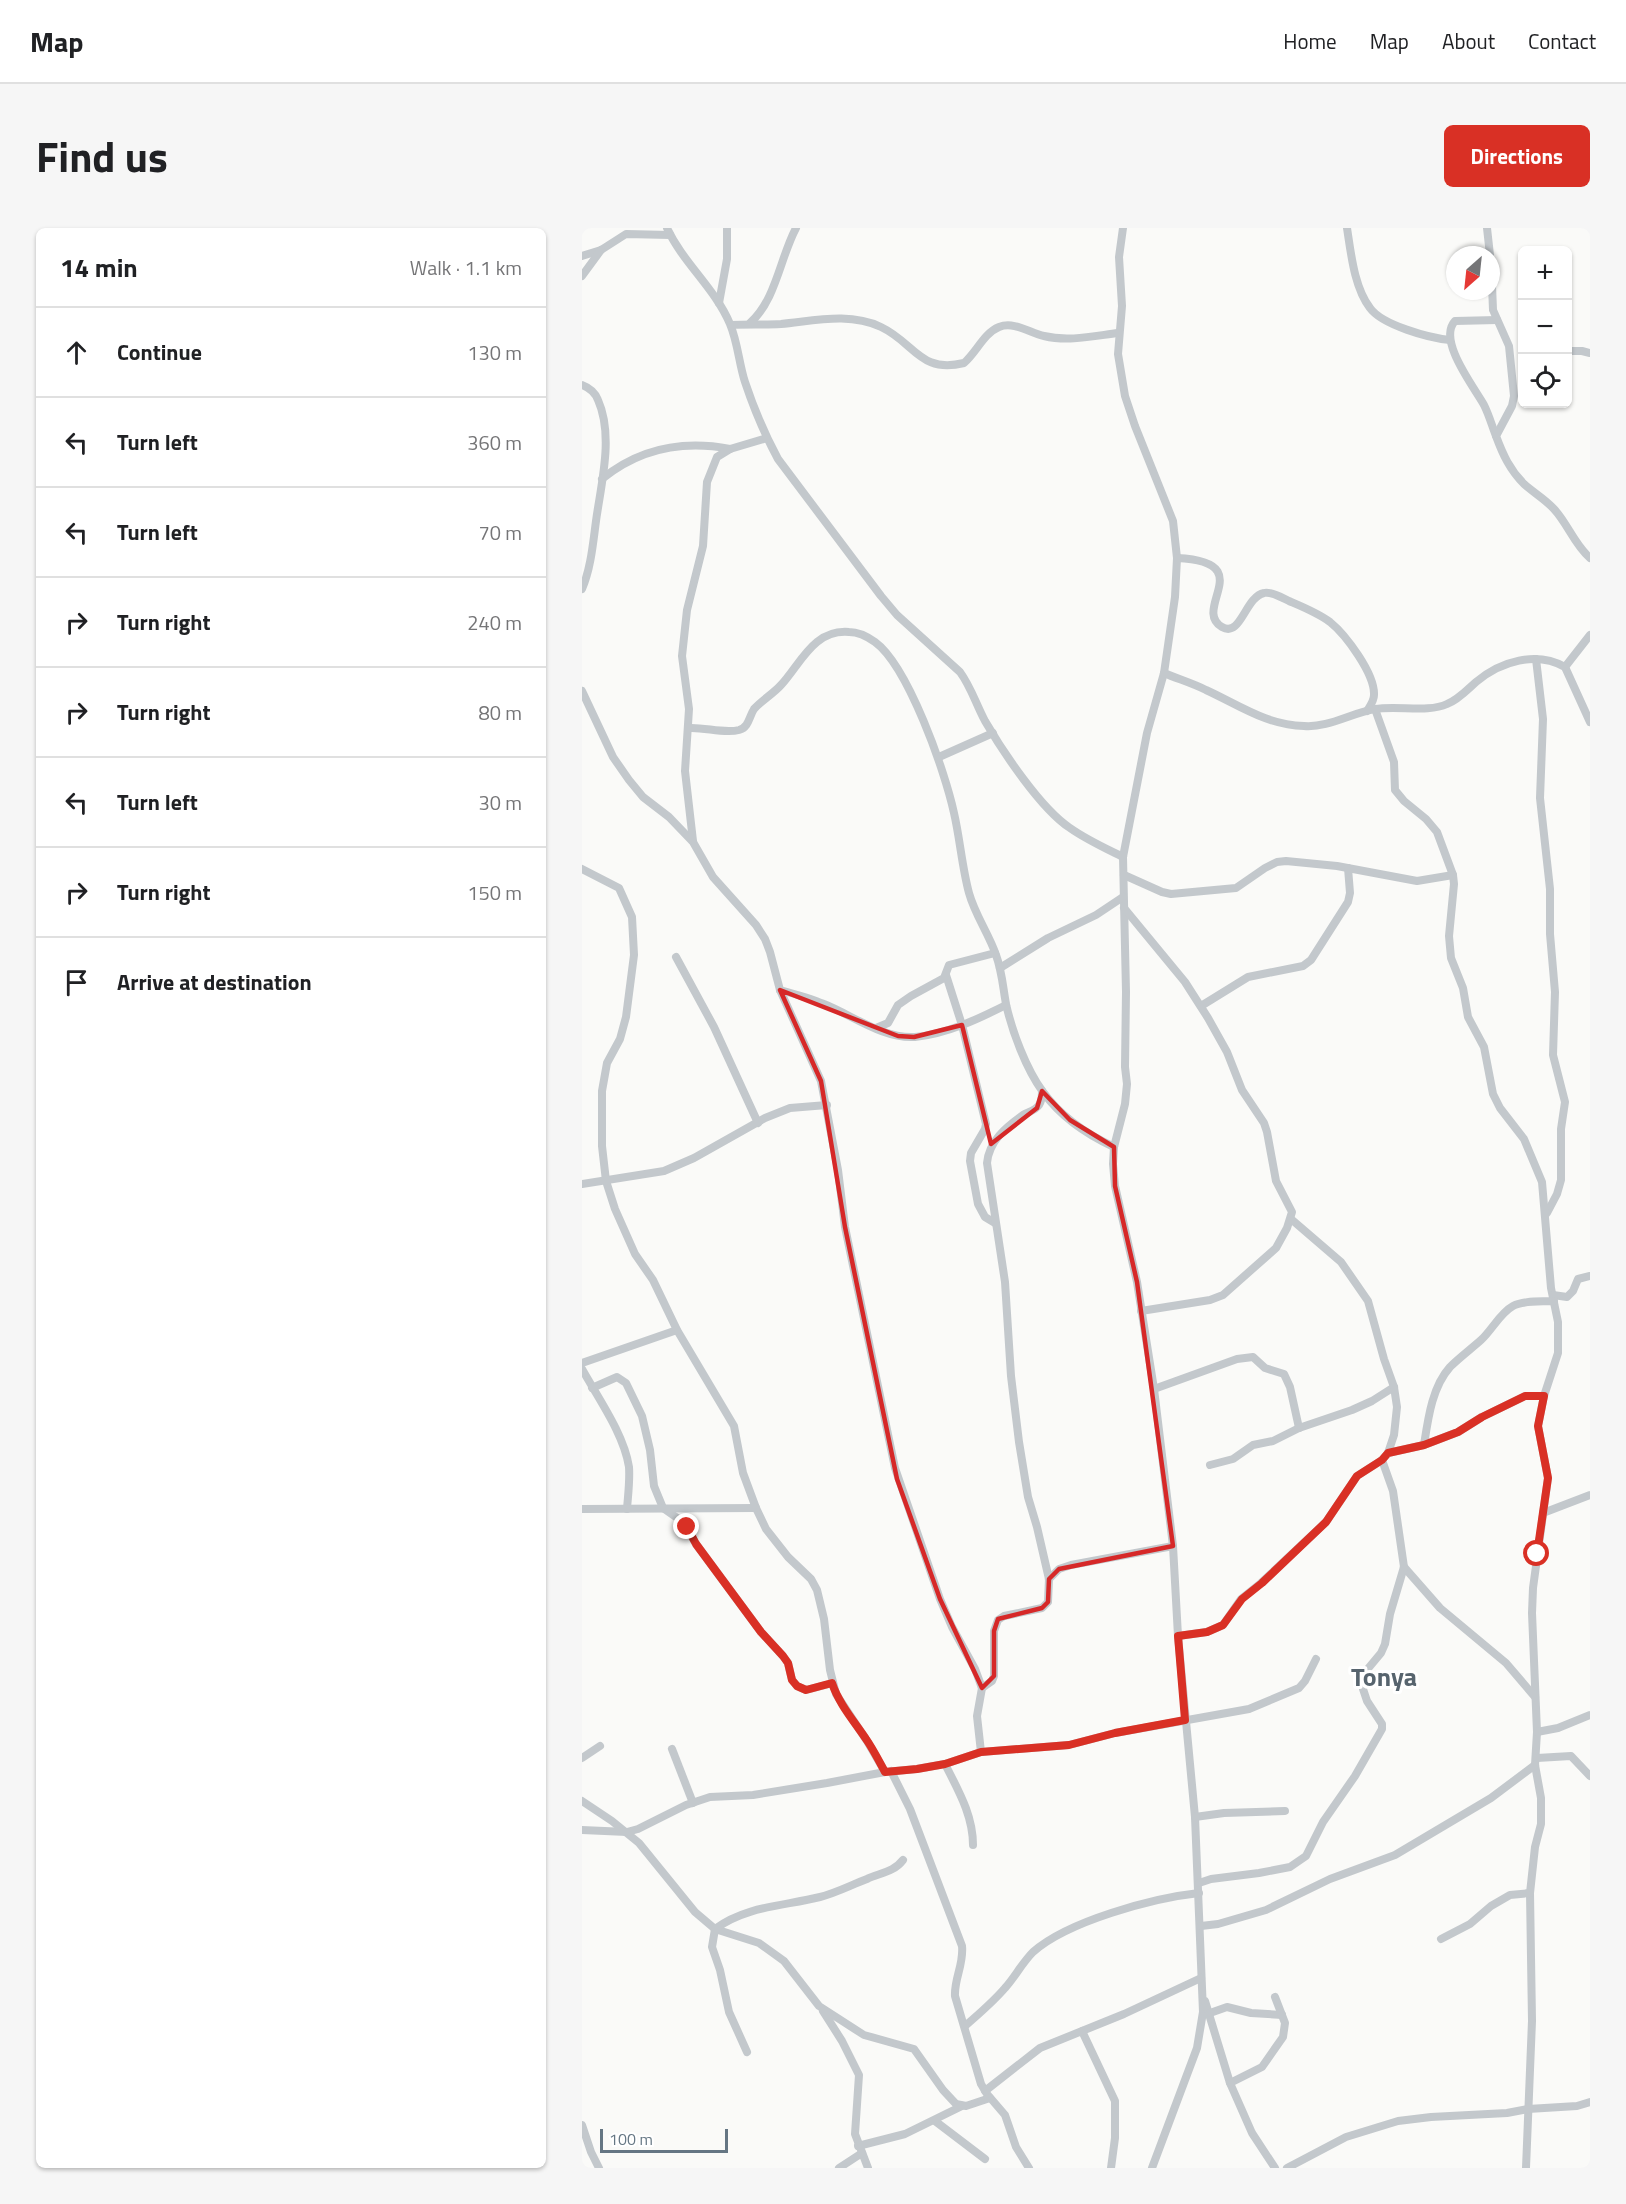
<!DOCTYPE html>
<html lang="en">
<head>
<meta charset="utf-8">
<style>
	body { margin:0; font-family:"Titillium Web",sans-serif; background:#f6f6f6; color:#202124 }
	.controls { position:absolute; right:18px; top:18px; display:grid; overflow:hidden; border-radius:9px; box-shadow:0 2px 4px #0004 }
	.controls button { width:54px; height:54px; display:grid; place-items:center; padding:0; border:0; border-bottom:2px solid #e0e0e0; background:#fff; color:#202124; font:30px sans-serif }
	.compass { position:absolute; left:864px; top:18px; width:54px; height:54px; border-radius:50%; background:#fff; box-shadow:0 2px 4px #0004; rotate:207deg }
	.scale { position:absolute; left:18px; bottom:15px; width:128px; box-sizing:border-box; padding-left:6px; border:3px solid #657683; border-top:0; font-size:16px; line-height:21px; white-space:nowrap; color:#657683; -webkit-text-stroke:4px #fff; paint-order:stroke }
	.stop { position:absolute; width:18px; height:18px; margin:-14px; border:4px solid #d93025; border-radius:50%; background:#fff }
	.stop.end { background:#d93025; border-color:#fff; box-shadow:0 2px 6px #0008 }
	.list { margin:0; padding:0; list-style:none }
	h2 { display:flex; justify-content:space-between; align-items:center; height:78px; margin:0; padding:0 24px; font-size:26px }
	h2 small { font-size:20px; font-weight:400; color:#757577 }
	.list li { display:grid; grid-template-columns:39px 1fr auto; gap:18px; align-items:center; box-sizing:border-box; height:90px; padding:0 24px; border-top:2px solid #e0e0e0 }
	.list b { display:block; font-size:22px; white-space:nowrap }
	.list em { font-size:20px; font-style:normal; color:#757577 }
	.icon { flex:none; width:33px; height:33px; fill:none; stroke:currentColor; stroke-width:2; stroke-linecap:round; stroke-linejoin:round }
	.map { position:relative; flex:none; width:1008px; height:1940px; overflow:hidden; border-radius:9px }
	header { display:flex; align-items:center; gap:36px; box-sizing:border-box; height:84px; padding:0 30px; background:#fff; border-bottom:2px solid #e0e0e0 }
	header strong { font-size:28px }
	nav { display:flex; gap:33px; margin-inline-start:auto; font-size:21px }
	.intro { display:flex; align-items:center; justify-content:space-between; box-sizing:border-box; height:144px; padding:0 36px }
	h1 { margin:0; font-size:42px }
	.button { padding:15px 27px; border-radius:9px; background:#d93025; color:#fff; font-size:21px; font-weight:700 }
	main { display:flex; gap:36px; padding:0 36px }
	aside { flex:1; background:#fff; border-radius:9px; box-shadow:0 2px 4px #0004 }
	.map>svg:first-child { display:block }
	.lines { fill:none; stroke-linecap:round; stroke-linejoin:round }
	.minor { stroke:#c3c8cc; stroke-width:8 }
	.route { stroke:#d93025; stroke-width:8 }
	.marked { fill:none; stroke:#d62828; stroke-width:4.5; stroke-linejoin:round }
	.labels { text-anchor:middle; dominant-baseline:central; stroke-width:6; stroke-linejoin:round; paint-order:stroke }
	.quarter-label { font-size:26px; font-weight:bold; fill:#57646e; stroke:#fff }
</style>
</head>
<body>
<header>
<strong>Map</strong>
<nav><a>Home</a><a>Map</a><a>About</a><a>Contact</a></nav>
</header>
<div class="intro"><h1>Find us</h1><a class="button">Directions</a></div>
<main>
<aside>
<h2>14 min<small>Walk · 1.1 km</small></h2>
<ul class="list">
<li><svg class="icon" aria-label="ahead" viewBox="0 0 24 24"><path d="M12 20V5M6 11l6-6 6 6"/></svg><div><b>Continue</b></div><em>130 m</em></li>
<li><svg class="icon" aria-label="left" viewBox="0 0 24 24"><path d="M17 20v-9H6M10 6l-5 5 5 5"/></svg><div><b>Turn left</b></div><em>360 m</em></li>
<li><svg class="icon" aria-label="left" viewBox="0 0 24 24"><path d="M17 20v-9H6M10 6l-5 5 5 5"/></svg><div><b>Turn left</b></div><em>70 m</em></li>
<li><svg class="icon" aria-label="right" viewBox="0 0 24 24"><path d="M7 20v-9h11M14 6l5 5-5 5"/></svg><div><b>Turn right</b></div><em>240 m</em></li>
<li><svg class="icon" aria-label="right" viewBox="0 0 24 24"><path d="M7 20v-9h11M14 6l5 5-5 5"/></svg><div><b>Turn right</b></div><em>80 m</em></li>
<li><svg class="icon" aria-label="left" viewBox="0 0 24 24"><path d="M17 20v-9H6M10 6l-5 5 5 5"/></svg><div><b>Turn left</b></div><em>30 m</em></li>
<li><svg class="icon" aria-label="right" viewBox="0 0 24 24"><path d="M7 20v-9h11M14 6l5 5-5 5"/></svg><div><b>Turn right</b></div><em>150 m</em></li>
<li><svg class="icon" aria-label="arrive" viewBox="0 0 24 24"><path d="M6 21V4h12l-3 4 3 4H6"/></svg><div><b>Arrive at destination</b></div></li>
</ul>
</aside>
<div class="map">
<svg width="1008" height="1940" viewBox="0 0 1008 1940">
	<rect width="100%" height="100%" fill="#fafaf8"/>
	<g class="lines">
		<g class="minor">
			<path d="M85,0C101,35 133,60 148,96C156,115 157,136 163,154C172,181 183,207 196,231L299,368L315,387L378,444C389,459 394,476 403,493C421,524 459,581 488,600C505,612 523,620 541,629"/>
			<path d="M541,0L537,29L540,78L536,126L543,168L553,198L591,293L595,330L593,369L582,445L565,505L541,629L544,764L543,839L545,856L543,876L532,919L531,936L533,958L555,1054L572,1161L591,1318L596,1408L613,1589L621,1784L615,1820L570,1940"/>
			<path d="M765,0C769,25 772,59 788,80C800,97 847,110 868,112"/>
			<path d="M905,0L908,27"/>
			<path d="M0,28L19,22L44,6L88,7"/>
			<path d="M909,32L911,82L927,118L932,168L930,178L914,208C921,227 928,242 942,256C952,265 963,271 972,281C986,296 992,316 1008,330"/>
			<path d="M0,48L19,22"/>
			<path d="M137,75L145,31V0"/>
			<path d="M168,95C194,72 198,30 214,0"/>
			<path d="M149,97C165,96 182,97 199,96C232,93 267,84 299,99C333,115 338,146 382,135C394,125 402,105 417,99C432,93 448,105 462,108C486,114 512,108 536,105"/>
			<path d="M986,123H1000L1008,125"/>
			<path d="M0,157C8,160 13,164 16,172C32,208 19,256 14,293C11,315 9,340 0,361"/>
			<path d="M914,208C910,198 907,187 902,177C892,159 855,112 873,93L915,92"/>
			<path d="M20,251C57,221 101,212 148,221"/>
			<path d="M595,330C678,334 609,381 640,399C659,410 663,369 682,365C689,363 701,370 707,373C721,379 736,385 748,394C764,407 793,446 792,467C792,473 788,478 785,483"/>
			<path d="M954,431L961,491L958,570L968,661V706L973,764L971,827L983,874L979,901V952L975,966L965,985"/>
			<path d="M983,439L1008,407"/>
			<path d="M582,445C596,451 610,455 624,462C657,477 684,497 722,498C746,500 769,485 793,481C815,477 846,485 865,476C876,472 885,462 894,454C919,433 954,423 983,439L1008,494"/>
			<path d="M0,463L31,529L47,552L61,569L87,589L111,614L131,649L174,697L183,711L188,724L198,762L239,853L256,942L263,999L313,1240L358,1371L370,1399L393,1441L400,1460L395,1488L399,1524"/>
			<path d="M793,481L812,534L813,562L822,573L844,591L855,604L871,647L872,656L867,708L869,730L881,760L886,789L902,819L911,866L918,880L942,911L960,954L969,1060L976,1094V1125L962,1168L956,1198L966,1250L951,1360L950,1385L955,1504L953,1537L959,1570V1596L953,1619L948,1665L950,1793L944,1940"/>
			<path d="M107,500C123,499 142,506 157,502C167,499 167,489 172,481C180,472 191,466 199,457C219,435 232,401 267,404C276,404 286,409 293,414C326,438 363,543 372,585C378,611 380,639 387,665C393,687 407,706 414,727C420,743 421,760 424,776C430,803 444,841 461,864C479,889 504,906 532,919"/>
			<path d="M357,529L411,505"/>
			<path d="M111,613L103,543L107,481L100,428L105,382L121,318L125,254L135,229L148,221L185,210"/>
			<path d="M0,641L37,660L50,689L52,727L44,789L38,811L25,835L20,863V918L24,953L33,981L53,1026L71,1052L95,1102L152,1198L161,1245L174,1280L184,1301L206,1329L229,1351L235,1362L242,1391L248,1442L254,1466L285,1513L303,1544"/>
			<path d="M542,647L580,664L589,666L654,660L683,640L695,634L704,633L755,638L835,653L871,647"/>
			<path d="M542,680L603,754L626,790L645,824L660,862L682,895L685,904L694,953L710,984L705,1000L694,1020L641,1067L628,1072L559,1083"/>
			<path d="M94,729L132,799L176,895"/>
			<path d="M418,740L466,710L514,687L541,669"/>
			<path d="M364,747L380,797L404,896L403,901L389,925L388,933L396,976L403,989L413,995"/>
			<path d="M198,762C213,766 228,770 242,776C270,787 301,811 333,809C365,806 396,791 424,777"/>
			<path d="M619,778L666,749L721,738L729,732L766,674L768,665L766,640"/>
			<path d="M294,800L306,795L316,777L329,768L362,750L367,737L413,725"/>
			<path d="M0,956L82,943L112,930L183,890L208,880L245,877"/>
			<path d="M971,1067L985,1069L991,1063L996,1051L1008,1048"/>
			<path d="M0,1135L95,1102"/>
			<path d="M0,1141C16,1170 42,1206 47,1239C48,1253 46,1267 45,1281"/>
			<path d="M10,1160L35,1149L44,1155L60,1188L68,1222L72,1258L81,1280L101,1294L114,1316L179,1404L201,1428L206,1435L210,1452L215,1458L224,1462L251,1455"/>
			<path d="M572,1161L655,1131L671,1129L683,1140L702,1146L708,1159L717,1200"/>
			<path d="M842,1217C846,1191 850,1159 868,1139C878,1129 889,1121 899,1112C910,1102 918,1085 931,1078C942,1072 960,1074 972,1073"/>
			<path d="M806,1225L842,1217L876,1204L900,1189L943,1168H962"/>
			<path d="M628,1237L651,1231L671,1217L691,1213L717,1200L770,1182L790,1173L812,1159"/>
			<path d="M0,1281L174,1280"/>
			<path d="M961,1285L1008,1267"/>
			<path d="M822,1339L858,1380L924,1435L953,1469"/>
			<path d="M467,1351L477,1341L489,1337L591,1318"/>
			<path d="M596,1408L625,1404L641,1397L659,1371L679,1355L744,1294L775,1248L800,1232L806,1225L812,1207L815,1179L812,1159L802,1131L786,1073L759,1034L709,991"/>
			<path d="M400,1460L410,1453L412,1448V1403L416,1392L422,1388L460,1380L466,1374L467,1351L455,1299L446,1269L437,1214L429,1148L423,1054L405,935C407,913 424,899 441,887C446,884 454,882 457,877C460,873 460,868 460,863"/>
			<path d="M955,1504L976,1500L1008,1487"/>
			<path d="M90,1521L111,1575"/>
			<path d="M0,1530L18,1518"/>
			<path d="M955,1530L989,1528L1008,1548"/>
			<path d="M363,1536C376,1562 391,1587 391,1617"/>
			<path d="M309,1543L328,1581L380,1718C382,1736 372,1751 373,1768L399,1856L405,1866L423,1887L434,1919L447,1940"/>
			<path d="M0,1573L30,1593L57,1615L113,1684L133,1701L177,1715L202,1733L237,1778L282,1807L332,1821L361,1862L374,1876L384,1878L408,1870"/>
			<path d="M613,1589L642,1585L703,1583"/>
			<path d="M0,1602L45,1604L56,1601L104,1577L128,1569L171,1567L245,1555L303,1544L335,1541L363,1536L399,1524L487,1517L533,1505L667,1481L717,1460L723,1453L734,1431"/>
			<path d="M617,1655L629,1651L677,1645L708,1639L724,1628L741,1594L773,1548L800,1501V1496L785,1473L781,1461L784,1443L799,1425L803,1416L808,1386L822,1339L811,1263L800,1232"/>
			<path d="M619,1698L636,1696L684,1682L748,1651L813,1627L909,1570L953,1537"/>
			<path d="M859,1711L888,1696L909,1678L928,1667L948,1665"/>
			<path d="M623,1773L648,1855L670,1905L693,1940"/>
			<path d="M241,1783L260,1813L277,1847L273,1906L286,1940"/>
			<path d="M628,1785L645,1779L669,1785L700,1787"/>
			<path d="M383,1798C397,1786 411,1774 423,1760C433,1749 440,1735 451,1724C486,1693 571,1670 617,1665"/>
			<path d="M500,1803L533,1873V1910L529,1940"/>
			<path d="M165,1824L147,1784L138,1742L130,1719L133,1701C164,1678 202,1678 238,1669C254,1665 269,1657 285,1651C298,1645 312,1644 321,1632"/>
			<path d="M648,1855L680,1839L701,1809L703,1795L693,1769"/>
			<path d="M403,1863L458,1820L542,1786L619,1750"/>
			<path d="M353,1893L403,1931"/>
			<path d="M0,1897L9,1924L17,1940"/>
			<path d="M276,1918L323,1906L380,1878"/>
			<path d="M257,1940L280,1925"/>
			<path d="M705,1940L764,1909L816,1893L849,1889L925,1885L946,1881L995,1878L1008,1874"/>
		</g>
	</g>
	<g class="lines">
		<path class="route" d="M105,1299L114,1316L179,1404L201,1428L206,1435L210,1452L215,1458L224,1462L250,1455C257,1476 272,1493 284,1511C291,1521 297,1533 303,1544L335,1541L363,1536L399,1524L487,1517L533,1505L603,1492L596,1408L625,1404L641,1397L660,1371L680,1355L744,1294L775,1248L800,1232L806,1225L842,1217L876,1204L900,1189L943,1168H962L956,1198L966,1250L955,1326"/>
	</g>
	<path class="marked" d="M198,762L316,808L332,809L380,797L409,916L455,880L460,863L488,892L532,919L533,958L555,1054L591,1318L477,1341L467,1351L466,1374L460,1380L416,1391L412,1403V1448L400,1460L358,1371L315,1251L263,999L239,853Z"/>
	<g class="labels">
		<g class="quarter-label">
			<text x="802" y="1448">Tonya</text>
		</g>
	</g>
</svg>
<div class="controls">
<button>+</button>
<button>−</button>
<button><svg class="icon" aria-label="locate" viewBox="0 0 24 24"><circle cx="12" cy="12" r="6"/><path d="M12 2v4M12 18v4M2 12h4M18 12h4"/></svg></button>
</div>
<svg class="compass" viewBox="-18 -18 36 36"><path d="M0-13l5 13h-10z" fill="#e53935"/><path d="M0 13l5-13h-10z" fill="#757577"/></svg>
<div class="scale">100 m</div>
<div class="stop" style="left:955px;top:1326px"></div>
<div class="stop end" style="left:105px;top:1299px"></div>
</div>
</main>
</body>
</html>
